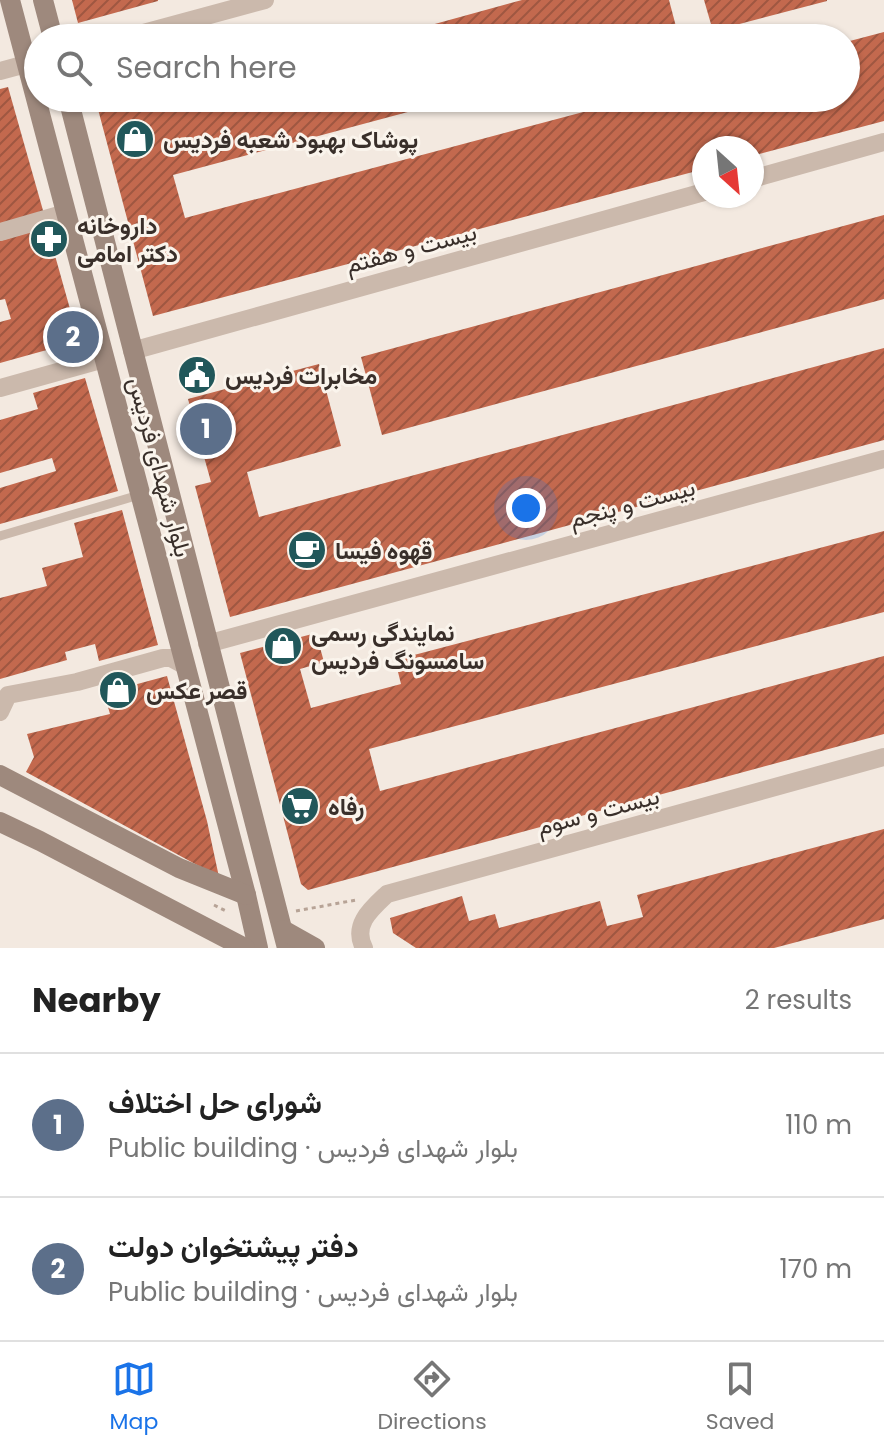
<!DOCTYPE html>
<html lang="en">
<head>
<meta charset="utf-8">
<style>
	body { margin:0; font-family:Poppins,Vazirmatn,sans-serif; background:#f2f2f2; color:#222 }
	.compass { position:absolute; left:692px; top:136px; width:72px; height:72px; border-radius:50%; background:#fff; box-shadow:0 2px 6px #0004; rotate:153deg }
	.you { position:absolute; left:526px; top:508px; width:28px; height:28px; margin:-20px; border:6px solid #fff; border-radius:50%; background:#1a73e8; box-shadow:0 0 0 12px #1a73e833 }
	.badge { display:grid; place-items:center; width:52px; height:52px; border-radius:50%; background:#1a73e8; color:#fff; font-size:26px; font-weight:700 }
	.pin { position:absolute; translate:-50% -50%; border:4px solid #fff; box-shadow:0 2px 8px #0006 }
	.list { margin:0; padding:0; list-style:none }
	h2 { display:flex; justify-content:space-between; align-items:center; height:104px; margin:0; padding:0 32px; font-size:34px }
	h2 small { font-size:26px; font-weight:400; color:#767676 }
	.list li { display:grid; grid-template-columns:52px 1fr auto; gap:24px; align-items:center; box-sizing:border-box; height:144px; padding:0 32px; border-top:2px solid #e0e0e0 }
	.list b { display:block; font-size:30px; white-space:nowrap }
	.list p { margin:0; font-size:26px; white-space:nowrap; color:#767676 }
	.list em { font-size:26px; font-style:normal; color:#767676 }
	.icon { flex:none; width:44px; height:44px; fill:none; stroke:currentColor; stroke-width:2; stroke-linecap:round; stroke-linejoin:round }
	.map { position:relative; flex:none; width:884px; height:948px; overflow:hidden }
	.search { position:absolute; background:#fff; box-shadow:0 2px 6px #0004; left:24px; right:24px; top:24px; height:88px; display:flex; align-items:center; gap:20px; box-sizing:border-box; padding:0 28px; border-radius:44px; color:#767676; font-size:30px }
	.sheet { height:392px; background:#fff }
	nav { display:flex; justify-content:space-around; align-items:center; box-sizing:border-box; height:112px; border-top:2px solid #e0e0e0; background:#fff; font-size:22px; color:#767676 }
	nav a { display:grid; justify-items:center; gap:4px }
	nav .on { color:#1a73e8 }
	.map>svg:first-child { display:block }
	.building { fill:url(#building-hatch) }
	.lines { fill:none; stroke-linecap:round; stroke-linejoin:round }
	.path { stroke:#b7a396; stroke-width:3; stroke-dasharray:4 4; stroke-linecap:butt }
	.service { stroke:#cbb9ac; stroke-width:9 }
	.minor { stroke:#cbb9ac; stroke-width:18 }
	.secondary { stroke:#9e897d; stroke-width:20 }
	.labels { text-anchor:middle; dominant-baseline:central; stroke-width:6; stroke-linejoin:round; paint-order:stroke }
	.poi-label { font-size:24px; font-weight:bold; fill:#392f2a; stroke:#faf4ec; text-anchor:start }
	.street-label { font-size:24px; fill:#392f2a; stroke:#faf4ec }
</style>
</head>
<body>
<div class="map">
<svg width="884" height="948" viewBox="0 0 884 948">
	<defs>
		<pattern id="building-hatch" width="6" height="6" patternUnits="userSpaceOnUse" patternTransform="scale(2)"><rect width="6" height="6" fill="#c3694e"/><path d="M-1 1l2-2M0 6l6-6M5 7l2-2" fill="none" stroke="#9f5741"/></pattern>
	</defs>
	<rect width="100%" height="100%" fill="#f3e9e0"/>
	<g class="building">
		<path d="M72,0H158V1L78,23Z"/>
		<path d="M522,0H669L679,38H384Z"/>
		<path d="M704,0H827V1L713,31Z"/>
		<path d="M221,29L223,38H190V37Z"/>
		<path d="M884,32V121L752,156V148H704V169L153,316L95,98H153L156,109L197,98H202L205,108L243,98H460L173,175L185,218L636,98H846V42Z"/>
		<path d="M8,87L44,214L0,227V89Z"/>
		<path d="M884,215V299L382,435L361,357Z"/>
		<path d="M47,227L79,341L0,363V322L11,319L5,299L0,300V241Z"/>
		<path d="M884,348V440L230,617L195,486L211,482L188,399L319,364L341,446L247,472L259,517Z"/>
		<path d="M85,378L118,491L0,524V488L56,471L52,458L0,473V420L38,409L33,393Z"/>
		<path d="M122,510L158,645L99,661L95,644L65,652L67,660L0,679V598L47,586L42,568L83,557L74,523Z"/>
		<path d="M884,531V612L369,749L380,791L884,656V734L308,890L301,884L240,653L316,633L324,662L300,669L311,708L401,684L395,660Z"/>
		<path d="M167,676L207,821L219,877L26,772L34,757L27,734L110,714L104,693Z"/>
		<path d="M884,829V919L774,948H416L393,933L390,918L462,896L469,921L495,914L499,928L600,901L607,926L643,917L637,895Z"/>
	</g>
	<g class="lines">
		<g class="path">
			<path d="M214,905L228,912"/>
			<path d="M296,911L356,900"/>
		</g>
		<path class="service" d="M0,536L139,495"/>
		<g class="minor">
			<path d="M125,38L265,0"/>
			<path d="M0,71L26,64"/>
			<path d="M752,179L884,142"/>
			<path d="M0,232L66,213"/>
			<path d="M132,351L704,192"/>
			<path d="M0,388L104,359"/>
			<path d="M207,644L884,459"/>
			<path d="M0,712L8,695L77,682L163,658H171L184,665"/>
			<path d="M364,948C352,925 371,909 387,894L884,757"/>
		</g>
		<g class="secondary">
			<path d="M10,0L246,895L258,948"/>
			<path d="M43,0L53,38"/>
			<path d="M68,98L287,948"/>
			<path d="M0,775L179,868L246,895"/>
			<path d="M0,822L40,841L245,948"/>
			<path d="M283,930L315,948"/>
		</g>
	</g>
	<defs>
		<symbol id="shop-disc" viewBox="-11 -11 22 22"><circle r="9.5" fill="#21575a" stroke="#faf4ec"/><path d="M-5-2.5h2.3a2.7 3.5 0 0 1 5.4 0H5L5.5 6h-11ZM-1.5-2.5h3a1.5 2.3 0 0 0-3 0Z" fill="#fff"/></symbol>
		<symbol id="pharmacy-disc" viewBox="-11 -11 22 22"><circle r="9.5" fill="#21575a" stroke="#faf4ec"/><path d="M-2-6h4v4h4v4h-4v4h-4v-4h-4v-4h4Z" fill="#fff"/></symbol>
		<symbol id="civic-disc" viewBox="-11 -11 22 22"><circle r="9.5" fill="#21575a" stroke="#faf4ec"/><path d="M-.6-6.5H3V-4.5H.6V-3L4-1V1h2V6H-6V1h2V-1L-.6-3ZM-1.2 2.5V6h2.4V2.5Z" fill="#fff"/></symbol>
		<symbol id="cafe-disc" viewBox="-11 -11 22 22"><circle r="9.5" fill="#21575a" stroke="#faf4ec"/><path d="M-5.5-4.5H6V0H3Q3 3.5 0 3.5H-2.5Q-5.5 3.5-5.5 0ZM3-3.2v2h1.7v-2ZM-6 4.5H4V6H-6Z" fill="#fff"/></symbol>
		<symbol id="supermarket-disc" viewBox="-11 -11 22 22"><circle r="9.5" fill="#21575a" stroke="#faf4ec"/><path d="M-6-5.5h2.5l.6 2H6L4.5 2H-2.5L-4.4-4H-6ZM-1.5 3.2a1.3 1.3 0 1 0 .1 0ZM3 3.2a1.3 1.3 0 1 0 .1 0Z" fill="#fff"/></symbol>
	</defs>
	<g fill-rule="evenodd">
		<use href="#shop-disc" x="113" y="117" width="44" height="44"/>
		<use href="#pharmacy-disc" x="27" y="217" width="44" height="44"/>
		<use href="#civic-disc" x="175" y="353" width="44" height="44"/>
		<use href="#cafe-disc" x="285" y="528" width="44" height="44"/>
		<use href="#shop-disc" x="261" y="624" width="44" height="44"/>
		<use href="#shop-disc" x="96" y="668" width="44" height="44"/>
		<use href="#supermarket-disc" x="278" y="784" width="44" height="44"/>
	</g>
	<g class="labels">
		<g class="poi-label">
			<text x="163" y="139">پوشاک بهبود شعبه فردیس</text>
			<text x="77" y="225">داروخانه<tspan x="77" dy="28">دکتر امامی</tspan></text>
			<text x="225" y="375">مخابرات فردیس</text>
			<text x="335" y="550">قهوه فیسا</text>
			<text x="311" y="632">نمایندگی رسمی<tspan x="311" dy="28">سامسونگ فردیس</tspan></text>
			<text x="146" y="690">قصر عکس</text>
			<text x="328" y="806">رفاه</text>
		</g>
		<g class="street-label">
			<text transform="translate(411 248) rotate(-15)">بیست و هفتم</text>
			<text transform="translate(160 467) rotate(75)">بلوار شهدای فردیس</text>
			<text transform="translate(632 503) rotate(-15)">بیست و پنجم</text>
			<text transform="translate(598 811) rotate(-15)">بیست و سوم</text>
		</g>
	</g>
</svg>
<svg class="compass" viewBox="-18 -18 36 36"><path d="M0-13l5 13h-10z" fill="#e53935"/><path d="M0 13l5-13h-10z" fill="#767676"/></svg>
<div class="you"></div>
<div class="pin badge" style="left:206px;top:429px;background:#5c6f8a">1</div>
<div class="pin badge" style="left:73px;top:337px;background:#5c6f8a">2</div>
<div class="search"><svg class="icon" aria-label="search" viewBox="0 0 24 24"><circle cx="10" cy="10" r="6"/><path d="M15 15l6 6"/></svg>Search here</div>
</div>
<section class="sheet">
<h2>Nearby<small>2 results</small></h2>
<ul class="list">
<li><span class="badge" style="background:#5c6f8a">1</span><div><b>شورای حل اختلاف</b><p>Public building · بلوار شهدای فردیس</p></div><em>110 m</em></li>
<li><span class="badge" style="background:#5c6f8a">2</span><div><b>دفتر پیشتخوان دولت</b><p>Public building · بلوار شهدای فردیس</p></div><em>170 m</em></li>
</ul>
</section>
<nav>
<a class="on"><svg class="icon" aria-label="map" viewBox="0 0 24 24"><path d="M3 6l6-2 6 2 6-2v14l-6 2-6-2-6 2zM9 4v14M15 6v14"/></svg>Map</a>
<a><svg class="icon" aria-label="directions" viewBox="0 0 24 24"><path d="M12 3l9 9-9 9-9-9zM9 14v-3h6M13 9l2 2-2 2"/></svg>Directions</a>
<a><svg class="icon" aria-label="saved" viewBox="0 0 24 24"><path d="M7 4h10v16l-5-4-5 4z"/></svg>Saved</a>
</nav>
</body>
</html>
